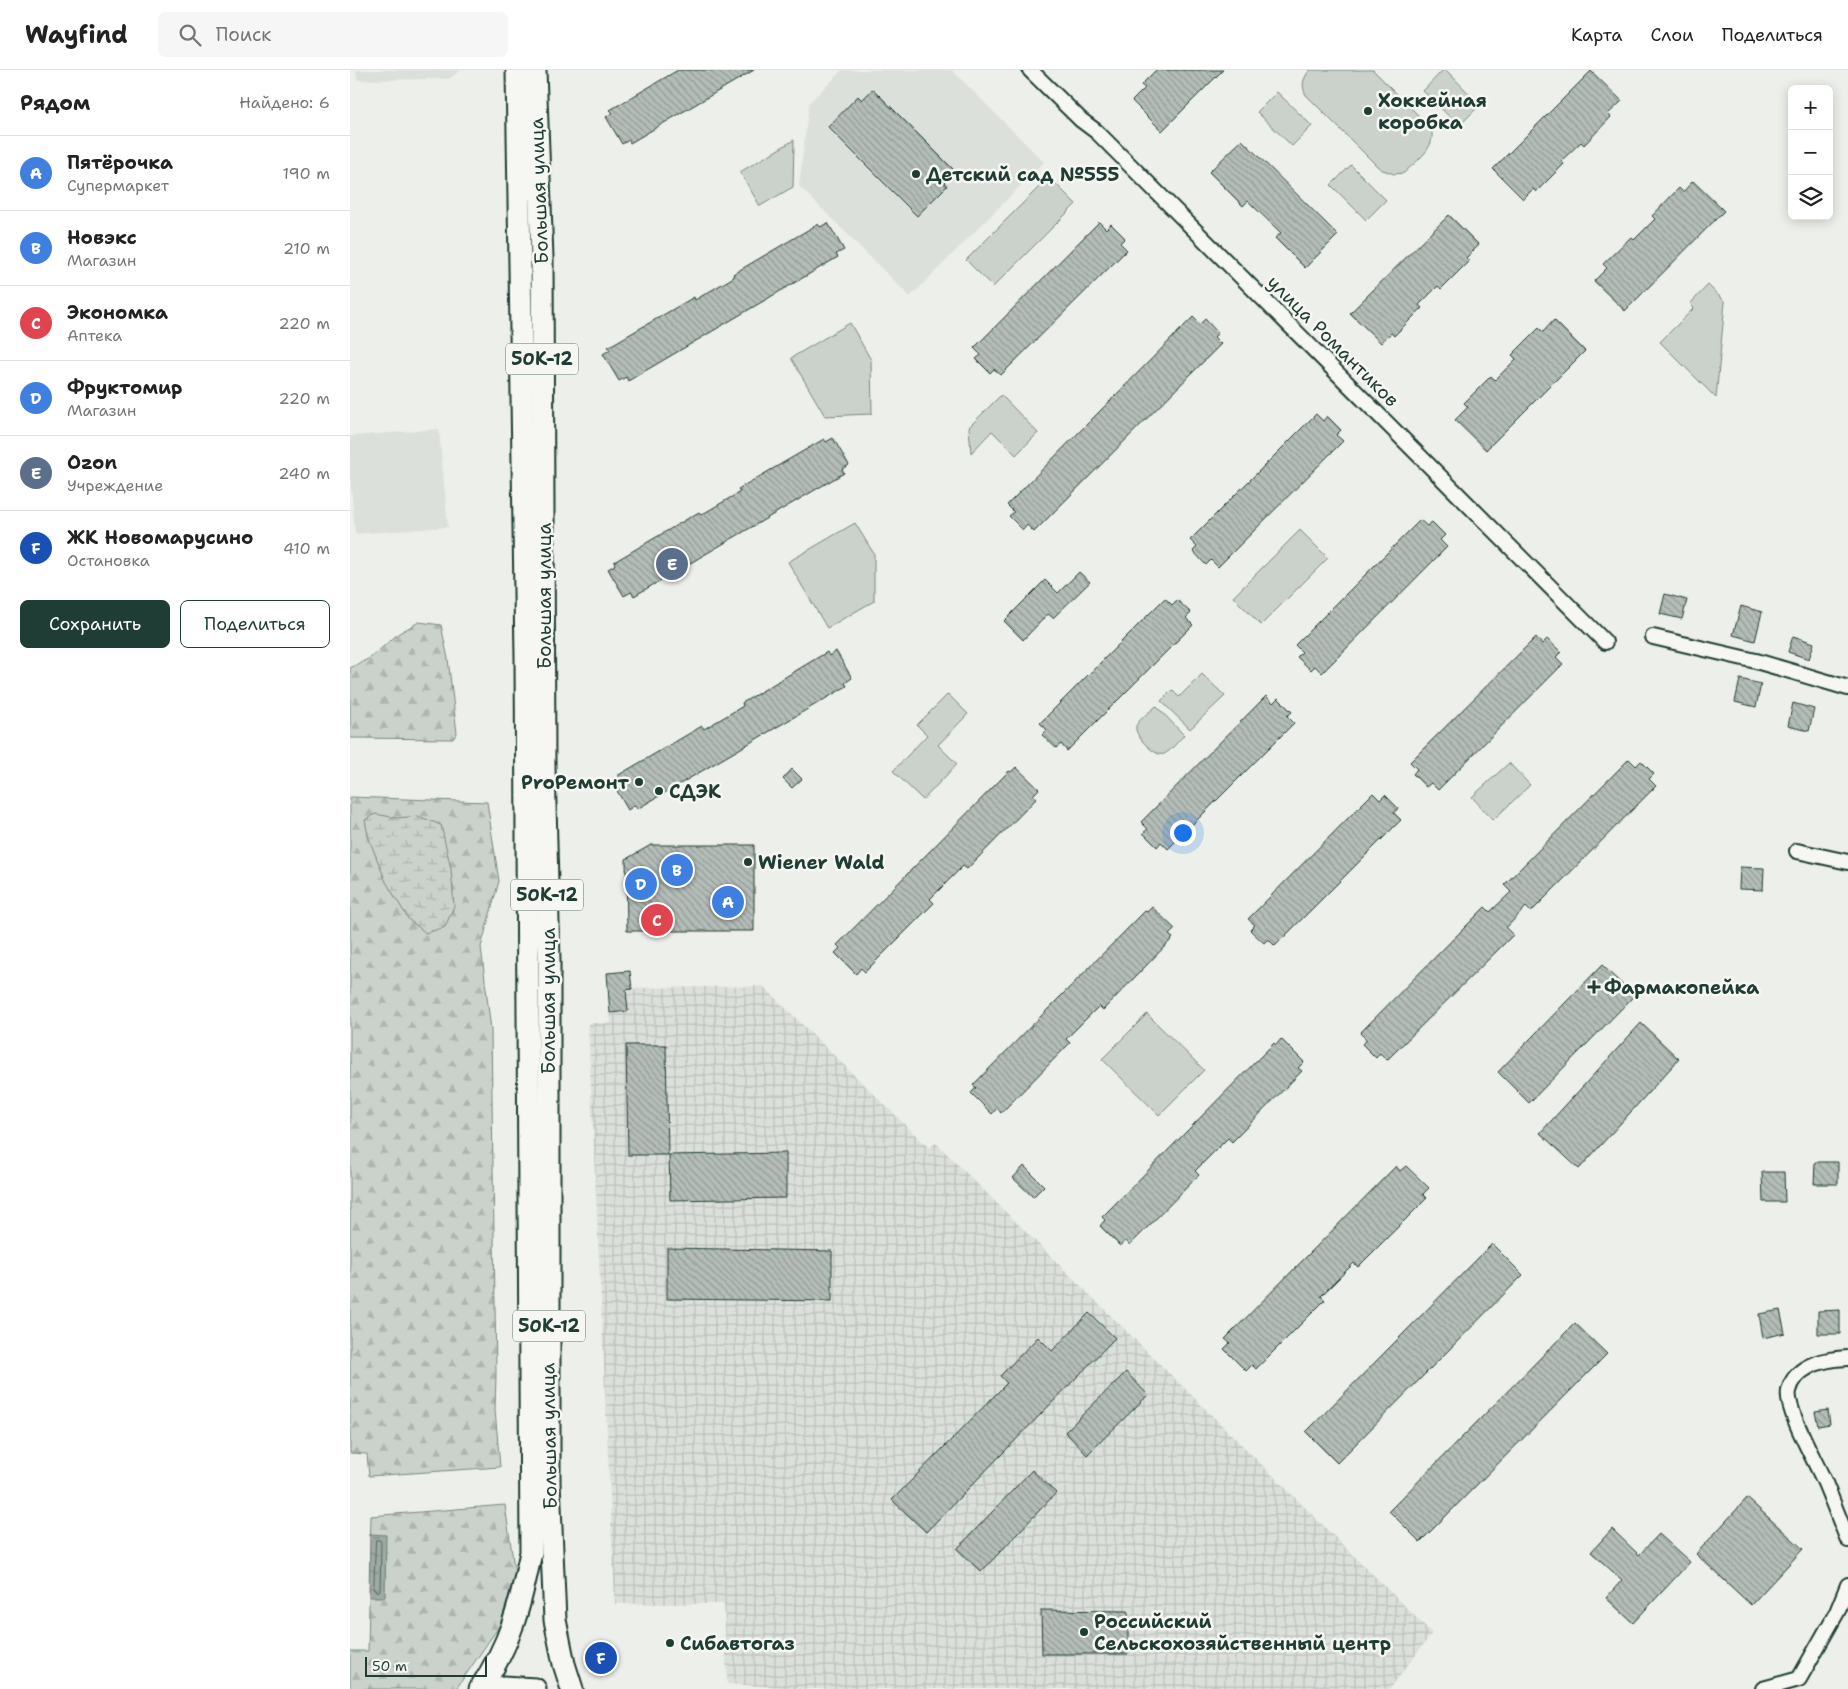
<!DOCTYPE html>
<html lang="ru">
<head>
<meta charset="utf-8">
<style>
	body { margin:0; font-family:"Shantell Sans",sans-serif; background:#f6f6f6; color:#222 }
	.controls { position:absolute; right:15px; top:15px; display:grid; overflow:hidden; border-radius:8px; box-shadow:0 2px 12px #0003 }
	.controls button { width:45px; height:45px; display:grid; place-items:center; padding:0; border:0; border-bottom:1px solid #e0e0e0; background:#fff; color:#222; font:25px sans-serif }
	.scale { position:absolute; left:15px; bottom:12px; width:122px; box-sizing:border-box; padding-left:5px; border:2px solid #1f3d34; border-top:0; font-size:14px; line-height:18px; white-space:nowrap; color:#1f3d34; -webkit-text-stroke:4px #f6f6f2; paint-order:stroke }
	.you { position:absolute; left:832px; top:762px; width:18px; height:18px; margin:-12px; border:4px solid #fff; border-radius:50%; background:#1a73e8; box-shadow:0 0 0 8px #1a73e833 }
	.badge { display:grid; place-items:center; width:32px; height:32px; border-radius:50%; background:#1f3d34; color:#fff; font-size:16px; font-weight:700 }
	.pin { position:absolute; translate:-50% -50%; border:2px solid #fff; box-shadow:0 1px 5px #0006 }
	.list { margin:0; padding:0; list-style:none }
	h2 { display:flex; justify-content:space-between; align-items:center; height:65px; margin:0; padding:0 20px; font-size:21px }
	h2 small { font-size:16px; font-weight:400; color:#767676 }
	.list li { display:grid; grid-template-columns:32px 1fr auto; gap:15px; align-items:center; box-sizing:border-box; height:75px; padding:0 20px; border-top:1px solid #e0e0e0 }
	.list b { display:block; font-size:19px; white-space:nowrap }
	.list p { margin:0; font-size:16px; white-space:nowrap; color:#767676 }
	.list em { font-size:16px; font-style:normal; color:#767676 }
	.actions { display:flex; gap:10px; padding:15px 20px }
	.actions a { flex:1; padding:11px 0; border:1px solid #1f3d34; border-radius:8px; text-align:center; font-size:18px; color:#1f3d34 }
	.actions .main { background:#1f3d34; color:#fff }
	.icon { flex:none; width:28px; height:28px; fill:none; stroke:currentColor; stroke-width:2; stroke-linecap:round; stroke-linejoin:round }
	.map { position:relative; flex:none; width:1498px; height:1619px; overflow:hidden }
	header { display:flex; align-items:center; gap:30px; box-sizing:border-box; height:70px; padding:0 25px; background:#fff; border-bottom:1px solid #e0e0e0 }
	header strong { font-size:24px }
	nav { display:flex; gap:28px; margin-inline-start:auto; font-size:18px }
	.search { width:350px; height:45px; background:#f6f6f6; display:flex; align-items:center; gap:12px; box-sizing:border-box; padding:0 18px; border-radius:8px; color:#767676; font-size:19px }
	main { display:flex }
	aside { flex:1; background:#fff }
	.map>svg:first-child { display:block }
	.built { fill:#dce0db }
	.industrial { fill:url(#industrial-grid) }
	.green { fill:#cbd2cc; stroke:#758880 }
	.forest { fill:url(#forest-firs); stroke:#758880 }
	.wetland { fill:url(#wetland-marsh); stroke:#758880 }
	.water { fill:url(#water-ripples); stroke:#6c7e77 }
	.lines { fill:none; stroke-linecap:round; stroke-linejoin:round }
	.shore { stroke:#526961; stroke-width:1 }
	.building { fill:url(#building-back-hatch); stroke:#1f3d34 }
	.minor-casing { stroke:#1f3d34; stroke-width:18 }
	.primary-casing { stroke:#1f3d34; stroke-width:25 }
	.minor { stroke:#f6f6f2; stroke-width:14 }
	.primary { stroke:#f6f6f2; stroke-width:21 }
	.poi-dot { fill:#1f3d34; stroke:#f6f6f2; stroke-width:2 }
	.labels { text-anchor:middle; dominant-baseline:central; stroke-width:5; stroke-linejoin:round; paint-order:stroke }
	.shield { fill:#f6f6f2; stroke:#60746d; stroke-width:1 }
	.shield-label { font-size:18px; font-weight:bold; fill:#1f3d34 }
	.poi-label { font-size:19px; font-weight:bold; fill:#1f3d34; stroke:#f6f6f2; text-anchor:start }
	.street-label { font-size:19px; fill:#1f3d34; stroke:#f6f6f2 }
</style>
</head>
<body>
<header>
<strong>Wayfind</strong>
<div class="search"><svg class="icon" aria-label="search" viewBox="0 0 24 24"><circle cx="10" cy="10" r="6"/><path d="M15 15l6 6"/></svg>Поиск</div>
<nav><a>Карта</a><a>Слои</a><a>Поделиться</a></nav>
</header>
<main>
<aside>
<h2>Рядом<small>Найдено: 6</small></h2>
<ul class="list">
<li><span class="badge" style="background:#3f7fe0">A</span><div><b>Пятёрочка</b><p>Супермаркет</p></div><em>190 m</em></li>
<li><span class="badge" style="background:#3f7fe0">B</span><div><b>Новэкс</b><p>Магазин</p></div><em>210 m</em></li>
<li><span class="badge" style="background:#e0444e">C</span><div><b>Экономка</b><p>Аптека</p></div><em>220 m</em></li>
<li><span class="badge" style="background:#3f7fe0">D</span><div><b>Фруктомир</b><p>Магазин</p></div><em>220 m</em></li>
<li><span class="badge" style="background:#5c6f8a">E</span><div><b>Ozon</b><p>Учреждение</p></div><em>240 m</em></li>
<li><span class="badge" style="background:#1a4fb4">F</span><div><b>ЖК Новомарусино</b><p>Остановка</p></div><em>410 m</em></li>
</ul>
<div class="actions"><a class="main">Сохранить</a><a>Поделиться</a></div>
</aside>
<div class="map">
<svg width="1498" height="1619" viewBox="0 0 1498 1619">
	<defs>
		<pattern id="industrial-grid" width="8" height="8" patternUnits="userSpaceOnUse" patternTransform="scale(1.25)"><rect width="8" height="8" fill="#dce0db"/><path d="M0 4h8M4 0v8" fill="none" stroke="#bcc1bd"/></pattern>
		<pattern id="forest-firs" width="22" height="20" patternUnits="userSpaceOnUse" patternTransform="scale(1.25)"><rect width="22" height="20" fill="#cbd2cc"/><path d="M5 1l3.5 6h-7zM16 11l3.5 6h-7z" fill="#aeb5b0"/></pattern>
		<pattern id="wetland-marsh" width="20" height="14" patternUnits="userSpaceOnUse" patternTransform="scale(1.25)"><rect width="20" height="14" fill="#cbd2cc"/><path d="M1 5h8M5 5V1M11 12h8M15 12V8" fill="none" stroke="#aeb5b0"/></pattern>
		<pattern id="water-ripples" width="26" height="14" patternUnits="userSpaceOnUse" patternTransform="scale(1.25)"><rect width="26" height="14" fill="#9faaa4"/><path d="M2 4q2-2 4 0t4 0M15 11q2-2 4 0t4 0" fill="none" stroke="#818c86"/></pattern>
		<pattern id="building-back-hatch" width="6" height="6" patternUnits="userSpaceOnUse" patternTransform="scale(1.25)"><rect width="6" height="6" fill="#b4bdb8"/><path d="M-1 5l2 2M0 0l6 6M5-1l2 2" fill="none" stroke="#929b96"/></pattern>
	</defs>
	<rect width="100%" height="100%" fill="#edefea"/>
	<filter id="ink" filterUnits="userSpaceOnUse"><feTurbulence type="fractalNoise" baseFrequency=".02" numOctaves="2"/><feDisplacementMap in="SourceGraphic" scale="10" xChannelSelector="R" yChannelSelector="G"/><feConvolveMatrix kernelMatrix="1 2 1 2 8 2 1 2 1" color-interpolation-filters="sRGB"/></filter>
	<g filter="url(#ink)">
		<g class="built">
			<path d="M6,0H111L99,9L7,10Z"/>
			<path d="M492,0H602L694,92L560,227L449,116L459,33Z"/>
			<path d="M89,359L98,457L5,464L0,405V366Z"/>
		</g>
		<path class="industrial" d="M413,916L579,1078L586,1073L1082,1563L1040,1619H429L428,1617L377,1614L374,1534H265L238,953H261L257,926L287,918Z"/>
		<g class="green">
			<path d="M960,0H1023L1081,58C1087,78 1067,90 1054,103L1044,104L1030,99L956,25C951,16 953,8 960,0Z"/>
			<path d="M1093,0H1096L1130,35L1109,56L1073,21Z"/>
			<path d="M927,22L962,56L942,76L907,42Z"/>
			<path d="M444,70L443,117L410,136L390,102Z"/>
			<path d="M1001,95L1036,130L1016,150L981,115Z"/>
			<path d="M699,107L726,134L643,217L616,190Z"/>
			<path d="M1358,215L1375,232L1366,328L1310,272L1344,238L1340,234Z"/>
			<path d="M500,253L521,290L522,344L475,346L441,288Z"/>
			<path d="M651,325L688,363L666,385L642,361L621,383L619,357Z"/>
			<path d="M505,453L524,484V531L477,558L438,492Z"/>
			<path d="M950,460L978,488L911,555L883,527Z"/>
			<path d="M852,604L875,626L840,659L811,631L822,620L829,627Z"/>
			<path d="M598,624L618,644L588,675L607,694L573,730L543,701L577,665L567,655Z"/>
			<path d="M806,636L834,665C829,670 821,681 814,684C806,688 783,665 786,656C789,649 800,642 806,636Z"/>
			<path d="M1159,693L1180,715L1143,750L1122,727Z"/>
			<path d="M797,944L854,1000L809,1045L752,989Z"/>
		</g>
		<g class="forest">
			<path d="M69,552L91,555L98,589L107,663L103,669L0,668V598L20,588L49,563Z"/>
			<path d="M0,727L137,732L149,811L131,877L141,960L146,1304L145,1340L150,1397L19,1406L17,1384L0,1383Z"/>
			<path d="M155,1435L165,1504L150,1555L106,1619H0V1581H18L21,1446Z"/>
		</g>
		<path class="wetland" d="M25,744L47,748L68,746L91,755L101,799L104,836L95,857L76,863L59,850L36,812L18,766L15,750Z"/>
		<path class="water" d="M20,1464L36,1465L35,1527H19Z"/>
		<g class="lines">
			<path class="shore" d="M26,1470H30L31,1472L30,1520L28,1522L24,1520Z"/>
		</g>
		<g class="building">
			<path d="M328,0H404L280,73L279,70L272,74L256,47L263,43L260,40Z"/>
			<path d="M806,0H873L812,61L782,31L795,18L791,15Z"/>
			<path d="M1241,1L1272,31L1258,44L1261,47L1234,75L1231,72L1211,91L1214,94L1186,122L1183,119L1173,129L1143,99Z"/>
			<path d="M523,19L605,101L594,112L597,116L567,146L478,57L508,26L512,30Z"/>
			<path d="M892,70L988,165L955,198L925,168L931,163L898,131L893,136L859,102Z"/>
			<path d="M1343,111L1374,141L1275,241L1244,211L1257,198L1253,194L1281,167L1284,170L1305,149L1302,146L1329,118L1333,122Z"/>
			<path d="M1099,145L1129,175L1116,188L1119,191L1091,219L1088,216L1069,235L1072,238L1044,266L1041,263L1031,273L1000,243Z"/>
			<path d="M749,152L756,159L761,154L775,168L770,173L777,180L651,305L644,299L640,303L626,289L631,285L624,278Z"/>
			<path d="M478,153L494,180L486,184L488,187L278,311L276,307L269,311L253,284L260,280L258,277L344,227L345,230L384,207L383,204L468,154L470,157Z"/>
			<path d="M843,247L850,254L855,249L868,263L864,267L871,274L684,462L677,455L673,460L659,446L664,442L657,435Z"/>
			<path d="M1204,250L1235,281L1136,380L1105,350L1118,337L1114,333L1141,306L1145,310L1166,289L1162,285L1189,258L1193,262Z"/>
			<path d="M966,344L973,351L977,346L991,360L986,365L993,371L868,497L861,490L856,495L843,481L847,477L840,470Z"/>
			<path d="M483,368L499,395L492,399L494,403L284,526L281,522L274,526L258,499L265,495L264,492L349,442L351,445L390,422L388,419L474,369L476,372Z"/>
			<path d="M1070,450L1077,456L1082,452L1095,465L1090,470L1097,477L972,603L965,596L961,600L947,587L952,582L945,575Z"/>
			<path d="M729,502L740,512L703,548L698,544L673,570L654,551L695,510L708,523Z"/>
			<path d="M1315,524L1337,530L1332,549L1310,544Z"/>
			<path d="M815,528L822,535L827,530L841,543L836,548L843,555L717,681L711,674L706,678L692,665L697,660L690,653Z"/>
			<path d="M1391,536L1412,542L1405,571L1383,565Z"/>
			<path d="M1443,566L1464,573L1459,589L1438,582Z"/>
			<path d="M1186,567L1192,574L1197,569L1211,582L1206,587L1213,594L1088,720L1081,713L1076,717L1063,704L1067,699L1060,692Z"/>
			<path d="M486,581L502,608L495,613L497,616L287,739L285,735L278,740L262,712L269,708L267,706L352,656L354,659L393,636L392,633L477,582L479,586Z"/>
			<path d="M1390,609L1411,614L1406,637L1385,632Z"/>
			<path d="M916,626L923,633L928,628L942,642L937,646L944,653L818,779L811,772L807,777L793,763L798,759L791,752Z"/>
			<path d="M1443,633L1464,639L1459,661L1438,656Z"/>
			<path d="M1279,689L1286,696L1291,691L1304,704L1299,709L1306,716L1181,842L1176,837L1156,858L1163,865L1037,990L1030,983L1026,988L1012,974L1017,970L1010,963L1135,837L1140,842L1161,822L1154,815Z"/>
			<path d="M666,697L689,719L683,725L687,728L617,799L613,796L580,829L584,833L515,902L511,898L506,904L485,883L490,878L487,875L659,701L661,702Z"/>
			<path d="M442,699L452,709L442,718L433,709Z"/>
			<path d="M1023,723L1030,730L1035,725L1048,738L1044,743L1051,750L925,876L918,869L914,873L900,860L905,855L898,849Z"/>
			<path d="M301,775H404V861H277L276,789Z"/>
			<path d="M1390,797L1414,798L1413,820L1389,819Z"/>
			<path d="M802,837L825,859L819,865L823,868L753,940L749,936L716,969L720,973L651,1043L647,1038L642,1044L621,1023L626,1018L623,1015L795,841L797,842Z"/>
			<path d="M1252,895L1284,926L1179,1033L1148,1002Z"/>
			<path d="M280,901L282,919L276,920L278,941L260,943L257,903Z"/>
			<path d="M1291,953L1329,989L1229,1099L1190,1063Z"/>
			<path d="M931,969L954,992L948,998L952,1001L882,1072L878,1068L845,1101L849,1105L780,1175L776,1171L770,1176L750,1156L755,1150L752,1147L924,973L926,975Z"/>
			<path d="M276,975H316L318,1085H278Z"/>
			<path d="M436,1083V1128L320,1130L319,1085Z"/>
			<path d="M1465,1092H1488V1114H1464Z"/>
			<path d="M674,1096L694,1116L683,1127L663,1108Z"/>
			<path d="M1046,1096L1050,1101L1056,1096L1079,1118L1073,1124L1077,1128L1008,1197L1004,1193L971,1226L975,1230L906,1299L902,1295L896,1301L874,1279L880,1273L875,1269Z"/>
			<path d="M1412,1102H1434L1435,1132H1413Z"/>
			<path d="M1142,1174L1173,1205L987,1393L956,1362Z"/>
			<path d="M317,1178L482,1181V1231L317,1229Z"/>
			<path d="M1430,1240L1435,1263L1413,1268L1409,1244Z"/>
			<path d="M1490,1240V1264H1468V1241Z"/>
			<path d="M739,1243L765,1268L576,1462L542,1430L657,1313L650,1306L688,1267L702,1281Z"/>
			<path d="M1225,1253L1257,1284L1070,1472L1039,1441Z"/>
			<path d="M776,1302L798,1325L737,1385L715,1362Z"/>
			<path d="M1478,1340L1480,1354L1468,1356L1465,1342Z"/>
			<path d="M682,1400L706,1423L631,1502L607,1479Z"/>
			<path d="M1397,1428L1453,1479L1401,1535L1346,1484Z"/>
			<path d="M1262,1459L1289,1485L1309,1464L1340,1492L1283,1553L1256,1528L1272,1510L1241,1482Z"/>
			<path d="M691,1540L778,1541V1584H692Z"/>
		</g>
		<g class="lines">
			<defs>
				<g id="minor">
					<path d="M680,0L731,50L747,62L1255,572"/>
					<path d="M1303,567L1406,591L1498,618"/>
					<path d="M1447,781L1498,792"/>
					<path d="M1498,1288C1475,1289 1445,1295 1439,1321C1435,1339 1467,1394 1475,1413C1483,1432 1490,1451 1498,1470"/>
					<path d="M1413,1619L1449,1609L1487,1542L1498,1515"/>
				</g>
				<g id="primary">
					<path d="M185,0L192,188L194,695L199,891V1412L205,1550L214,1594L222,1619"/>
					<path d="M130,1619C161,1573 170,1536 181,1482L176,588L167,0"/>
					<path d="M147,1619L154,1617L185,1619"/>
				</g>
			</defs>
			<use href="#minor" class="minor-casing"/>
			<use href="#primary" class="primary-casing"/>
			<use href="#minor" class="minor"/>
			<use href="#primary" class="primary"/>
		</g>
	</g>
	<g class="poi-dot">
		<circle cx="1018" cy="41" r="5"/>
		<circle cx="566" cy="104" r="5"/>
		<circle cx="289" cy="712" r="5"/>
		<circle cx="309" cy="721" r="5"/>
		<circle cx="398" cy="792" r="5"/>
		<path d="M1241.5 909.5h5v5h5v5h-5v5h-5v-5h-5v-5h5z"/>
		<circle cx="734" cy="1562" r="5"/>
		<circle cx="320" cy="1573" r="5"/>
	</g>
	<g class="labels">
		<g class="shield">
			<rect x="156" y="273.5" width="72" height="31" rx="4"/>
			<rect x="161" y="809.5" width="72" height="31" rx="4"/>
			<rect x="163" y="1240.5" width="72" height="31" rx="4"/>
		</g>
		<g class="shield-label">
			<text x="192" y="289">50К-12</text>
			<text x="197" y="825">50К-12</text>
			<text x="199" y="1256">50К-12</text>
		</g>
		<g class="poi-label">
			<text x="1028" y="30">Хоккейная<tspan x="1028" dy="22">коробка</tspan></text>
			<text x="576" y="104">Детский сад №555</text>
			<text x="279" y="712" text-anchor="end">ProРемонт</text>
			<text x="319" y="721">СДЭК</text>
			<text x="408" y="792">Wiener Wald</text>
			<text x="1254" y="917">Фармакопейка</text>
			<text x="744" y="1551">Российский<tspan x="744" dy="22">Сельскохозяйственный центр</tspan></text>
			<text x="330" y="1573">Сибавтогаз</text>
		</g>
		<g class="street-label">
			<text transform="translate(189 121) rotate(-92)">Большая улица</text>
			<text transform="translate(983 271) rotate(45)">улица Романтиков</text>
			<text transform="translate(194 526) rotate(-90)">Большая улица</text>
			<text transform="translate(198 931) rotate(-90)">Большая улица</text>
			<text transform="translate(199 1366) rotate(-91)">Большая улица</text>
		</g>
	</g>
</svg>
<div class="controls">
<button>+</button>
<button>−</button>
<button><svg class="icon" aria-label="layers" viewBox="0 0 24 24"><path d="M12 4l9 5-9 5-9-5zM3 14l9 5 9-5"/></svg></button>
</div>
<div class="scale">50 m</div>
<div class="you"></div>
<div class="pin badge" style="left:378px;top:832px;background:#3f7fe0">A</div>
<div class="pin badge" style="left:327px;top:800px;background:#3f7fe0">B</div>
<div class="pin badge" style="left:307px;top:850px;background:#e0444e">C</div>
<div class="pin badge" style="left:291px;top:814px;background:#3f7fe0">D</div>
<div class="pin badge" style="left:322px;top:494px;background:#5c6f8a">E</div>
<div class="pin badge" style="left:251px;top:1588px;background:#1a4fb4">F</div>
</div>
</main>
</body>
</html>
